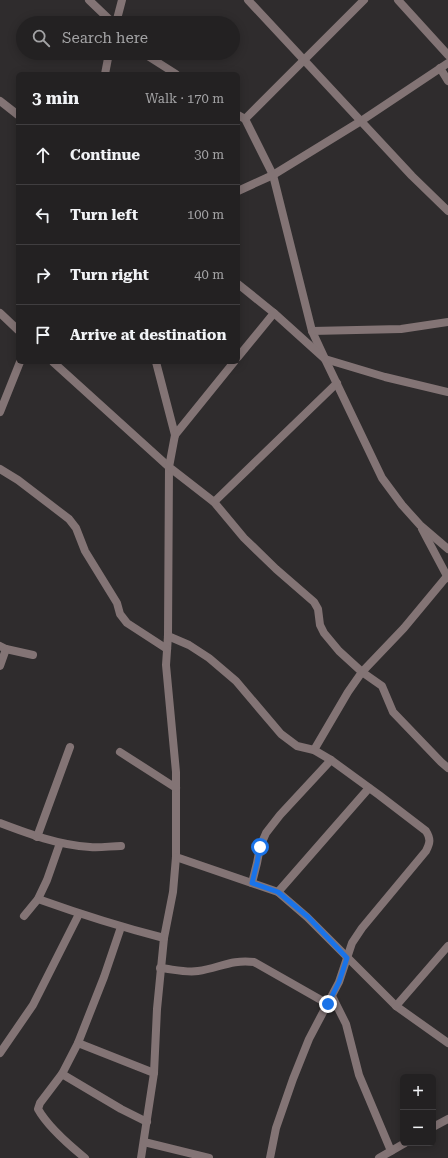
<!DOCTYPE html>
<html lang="en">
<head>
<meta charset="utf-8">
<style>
	body { margin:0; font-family:"Roboto Serif",serif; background:#2f2e2f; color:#f1f3f6 }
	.controls { position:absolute; right:12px; bottom:12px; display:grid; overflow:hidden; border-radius:6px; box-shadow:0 2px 10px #0003 }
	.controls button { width:36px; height:36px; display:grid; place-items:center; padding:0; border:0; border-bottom:1px solid #403e40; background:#232122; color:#f1f3f6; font:20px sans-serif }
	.stop { position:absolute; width:12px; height:12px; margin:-9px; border:3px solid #1a73e8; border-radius:50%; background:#fff }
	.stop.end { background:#1a73e8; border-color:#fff; box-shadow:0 1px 4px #0008 }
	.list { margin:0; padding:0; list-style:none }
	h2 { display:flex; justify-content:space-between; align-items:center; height:52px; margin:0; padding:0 16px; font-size:17px }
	h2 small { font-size:13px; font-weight:400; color:#a3a3a5 }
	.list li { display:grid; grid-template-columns:26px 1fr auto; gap:12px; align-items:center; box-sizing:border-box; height:60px; padding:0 16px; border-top:1px solid #403e40 }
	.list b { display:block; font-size:15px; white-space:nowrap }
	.list em { font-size:13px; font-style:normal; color:#a3a3a5 }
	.icon { flex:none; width:22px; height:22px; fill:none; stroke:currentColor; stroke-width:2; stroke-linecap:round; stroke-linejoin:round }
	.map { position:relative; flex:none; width:448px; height:1158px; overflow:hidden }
	.search { position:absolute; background:#232122; box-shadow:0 2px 10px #0003; left:16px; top:16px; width:224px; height:44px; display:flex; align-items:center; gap:10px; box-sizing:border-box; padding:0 14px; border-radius:22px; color:#a3a3a5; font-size:15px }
	.panel { position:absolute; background:#232122; box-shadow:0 2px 10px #0003; left:16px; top:72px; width:224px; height:292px; border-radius:6px }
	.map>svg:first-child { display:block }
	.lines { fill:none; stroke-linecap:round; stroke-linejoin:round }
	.street { stroke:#837475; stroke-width:8 }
	.route { stroke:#1a73e8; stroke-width:5 }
</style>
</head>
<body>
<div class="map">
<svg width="448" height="1158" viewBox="0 0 448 1158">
	<rect width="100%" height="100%" fill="#2f2c2d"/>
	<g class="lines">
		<g class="street">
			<path d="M89,0L113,23"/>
			<path d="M248,0L412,176L448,211"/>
			<path d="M398,0L448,55"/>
			<path d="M116,23L122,0"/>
			<path d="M143,53L176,74"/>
			<path d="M440,68L448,81"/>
			<path d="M105,74L109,53"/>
			<path d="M0,101L18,115"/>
			<path d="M238,115L245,119L273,175L312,331L325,359L382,478L402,505L420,525L448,549"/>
			<path d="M245,119L364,0"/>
			<path d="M238,191L273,175L361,121L448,63"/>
			<path d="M238,284L274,313L325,359L385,377L448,392"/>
			<path d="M0,313L18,330"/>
			<path d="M312,331L401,329L448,322"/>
			<path d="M238,357L274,313"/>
			<path d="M53,362L169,467L168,636L166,665L176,772V857L173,892L164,938L157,1009L154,1073L141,1158"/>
			<path d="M156,362L175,435"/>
			<path d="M234,362L175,435L169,467L214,502L244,538L276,569L314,602L318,609L320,625L324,633L339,651L362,672L382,686L393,712L441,762L448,768"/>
			<path d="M0,412L20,362"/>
			<path d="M0,469L18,480L69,519L76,528L85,551L117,603L120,614L127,623L167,649"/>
			<path d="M214,502L337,383"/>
			<path d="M422,529L448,578"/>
			<path d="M168,636L189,645L209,658L236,681L281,734L297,746L314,750L331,760L379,795L426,831C431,839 430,843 426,851L362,928L352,943L339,982L309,1039L293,1079L276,1128L270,1158"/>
			<path d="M0,646L6,649L33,655"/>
			<path d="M0,666L6,649"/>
			<path d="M314,750L348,692L362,672L404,628L448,575"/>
			<path d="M120,752L176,788"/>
			<path d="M0,823C29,834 58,845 90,847C100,848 111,846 121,846"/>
			<path d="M37,837L70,747"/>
			<path d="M176,857L278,892L307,917L396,1006L448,1043"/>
			<path d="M252,883L257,863L260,847L266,833L280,815L331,760"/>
			<path d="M278,892L369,788"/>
			<path d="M38,899C80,914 121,927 164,938"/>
			<path d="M24,916L38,899L47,880L60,843"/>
			<path d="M160,968C172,969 186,973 198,971C219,968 232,959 254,962L328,1004"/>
			<path d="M332,996L346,1024L359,1075L391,1151"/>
			<path d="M396,1006L448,946"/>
			<path d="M78,1043L154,1073"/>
			<path d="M0,1053L33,1005L79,914"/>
			<path d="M62,1074L121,1109L147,1122"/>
			<path d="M433,1127L448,1119"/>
			<path d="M144,1142L209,1158"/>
			<path d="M85,1158C69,1145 48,1127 38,1109L40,1103L62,1074L78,1043L104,977L121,927"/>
			<path d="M379,1158L405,1143"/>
		</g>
	</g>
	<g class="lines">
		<path class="route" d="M260,847L257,863L252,883L278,892L308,917L347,958L339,982L328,1004"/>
	</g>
</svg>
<div class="controls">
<button>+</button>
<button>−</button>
</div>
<div class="stop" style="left:260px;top:847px"></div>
<div class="stop end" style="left:328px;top:1004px"></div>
<div class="search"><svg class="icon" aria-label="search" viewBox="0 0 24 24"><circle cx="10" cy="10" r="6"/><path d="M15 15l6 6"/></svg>Search here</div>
<section class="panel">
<h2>3 min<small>Walk · 170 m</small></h2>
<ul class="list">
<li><svg class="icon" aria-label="ahead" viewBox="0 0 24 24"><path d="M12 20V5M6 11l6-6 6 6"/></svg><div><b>Continue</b></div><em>30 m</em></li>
<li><svg class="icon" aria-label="left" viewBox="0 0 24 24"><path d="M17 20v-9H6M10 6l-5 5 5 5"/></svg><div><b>Turn left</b></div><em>100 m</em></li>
<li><svg class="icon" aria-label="right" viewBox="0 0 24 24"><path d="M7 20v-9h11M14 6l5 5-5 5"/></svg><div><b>Turn right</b></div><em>40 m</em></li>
<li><svg class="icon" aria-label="arrive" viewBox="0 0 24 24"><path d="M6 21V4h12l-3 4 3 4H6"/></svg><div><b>Arrive at destination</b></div></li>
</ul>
</section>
</div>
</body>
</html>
